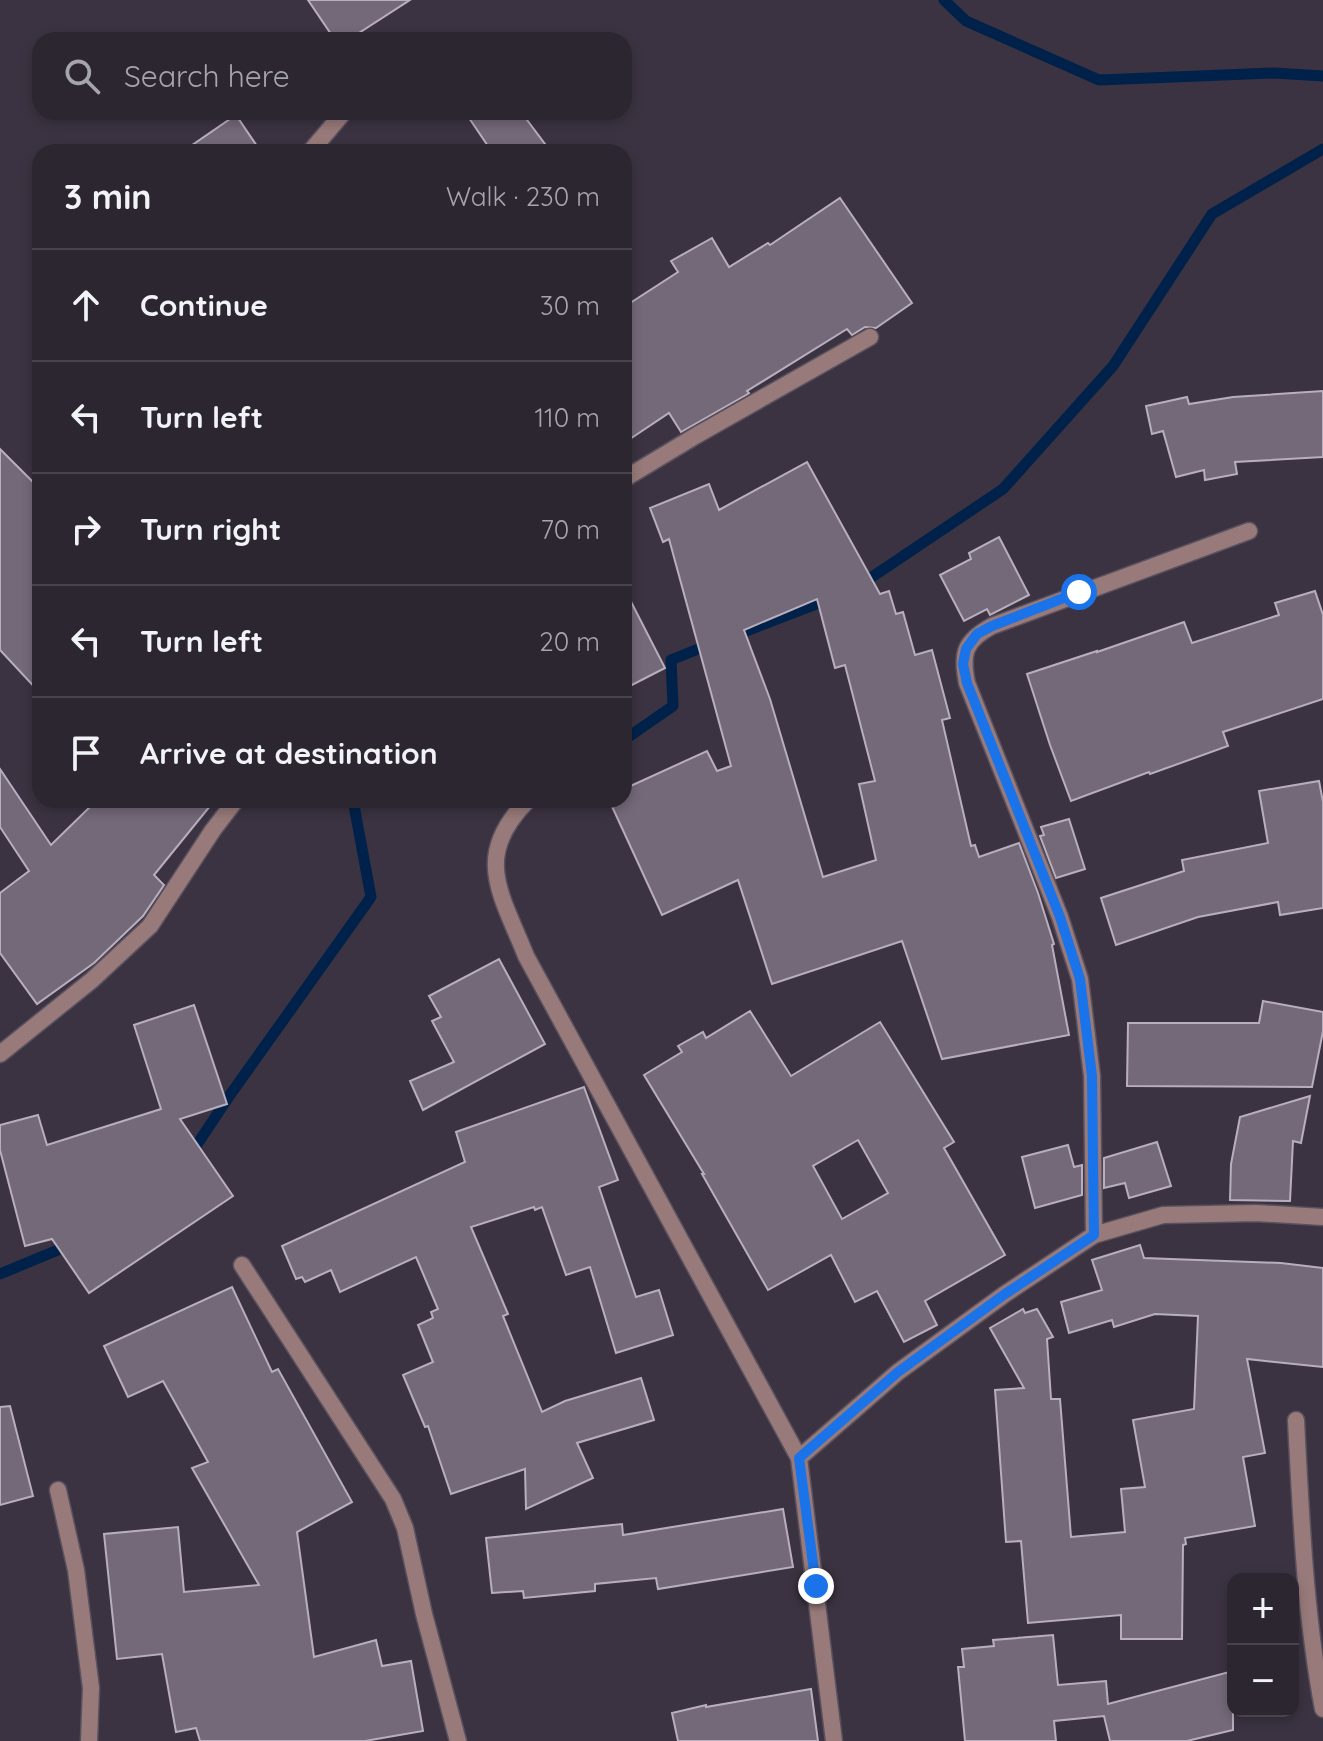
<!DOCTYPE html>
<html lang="en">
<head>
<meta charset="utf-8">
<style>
	body { margin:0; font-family:Quicksand,sans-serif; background:#342e39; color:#f1f3f6 }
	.controls { position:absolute; right:24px; bottom:24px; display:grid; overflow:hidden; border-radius:16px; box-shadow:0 4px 12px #0003 }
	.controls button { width:72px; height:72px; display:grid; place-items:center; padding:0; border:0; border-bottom:2px solid #48434d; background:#2c2631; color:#f1f3f6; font:40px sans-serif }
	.stop { position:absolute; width:24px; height:24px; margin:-18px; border:6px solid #1a73e8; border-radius:50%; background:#fff }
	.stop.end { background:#1a73e8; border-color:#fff; box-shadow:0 2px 8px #0008 }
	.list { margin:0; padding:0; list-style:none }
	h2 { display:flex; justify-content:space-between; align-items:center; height:104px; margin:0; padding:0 32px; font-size:34px }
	h2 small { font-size:26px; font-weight:400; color:#a6a5ab }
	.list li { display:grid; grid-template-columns:52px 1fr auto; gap:24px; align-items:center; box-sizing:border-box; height:112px; padding:0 32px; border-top:2px solid #48434d }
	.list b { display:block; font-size:30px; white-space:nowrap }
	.list em { font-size:26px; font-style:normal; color:#a6a5ab }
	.icon { flex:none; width:44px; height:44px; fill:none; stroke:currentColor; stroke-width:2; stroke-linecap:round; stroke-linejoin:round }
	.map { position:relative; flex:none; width:1323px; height:1741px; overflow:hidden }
	.search { position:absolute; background:#2c2631; box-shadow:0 4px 12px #0003; left:32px; top:32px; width:600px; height:88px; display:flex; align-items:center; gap:20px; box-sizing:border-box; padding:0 28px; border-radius:24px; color:#a6a5ab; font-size:30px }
	.panel { position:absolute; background:#2c2631; box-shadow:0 4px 12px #0003; left:32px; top:144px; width:600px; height:664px; border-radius:24px }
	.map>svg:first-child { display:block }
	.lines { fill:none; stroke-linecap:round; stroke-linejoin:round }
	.stream { stroke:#00224a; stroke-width:11 }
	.building { fill:#736978; stroke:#b9aebe; stroke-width:2; fill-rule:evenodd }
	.street-casing { stroke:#59515e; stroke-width:19 }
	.street { stroke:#987a7a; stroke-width:16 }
	.route { stroke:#1a73e8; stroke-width:10 }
</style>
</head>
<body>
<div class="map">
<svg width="1323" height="1741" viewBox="0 0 1323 1741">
	<rect width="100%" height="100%" fill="#3b3341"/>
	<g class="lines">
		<g class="stream">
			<path d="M944,0L966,21L1099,80L1274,73L1323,76"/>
			<path d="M864,586L863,583L1003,489L1113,366L1212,214L1323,149"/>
			<path d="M733,636L829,599"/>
			<path d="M624,740L673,706L671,660L713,643"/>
			<path d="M188,1155L194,1149L230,1095L371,897L353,800"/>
			<path d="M0,1274L70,1245"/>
		</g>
	</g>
	<g class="building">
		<path d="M308,0H410L348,40H335Z"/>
		<path d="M465,112H521L551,152H492Z"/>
		<path d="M236,115L261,152H182Z"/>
		<path d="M840,198L912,303L876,328L865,327L852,335L847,329L747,391L749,393L746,395L681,432L669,413L624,443V307L678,272L671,261L712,238L729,267L768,243L770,245Z"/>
		<path d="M1323,391V457L1235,462L1237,474L1205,480L1204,470L1176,477L1163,431L1152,434L1146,406L1187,397L1189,404L1233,397Z"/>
		<path d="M0,449L40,489V693L0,650Z"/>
		<path d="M807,462L880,594L889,591L896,614L903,612L915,655L932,650L950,718L942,720L971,846L975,845L979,857L1019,843L1038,893L1054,944L1052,945L1069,1035L942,1059L902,941L772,984L738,880L662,915L609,800H624V789L707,751L717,771L731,766L669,539L663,542L650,508L709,484L719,510ZM817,599L835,668L845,665L875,781L859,784L876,860L823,877L770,699L744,630Z"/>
		<path d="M999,537L1029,595L990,615L987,609L964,621L940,575L971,559L969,553Z"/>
		<path d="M624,588L665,668L624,689Z"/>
		<path d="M1315,591L1323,615V699L1223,732L1228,746L1150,774L1149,772L1071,801L1050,745L1027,674L1097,651V652L1184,622L1192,643L1279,615L1275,603Z"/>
		<path d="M0,769L51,845L97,800H215L154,875L164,885L143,916L94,963L37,1004L0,953V893L29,871L0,827Z"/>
		<path d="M1319,781L1323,802V908L1280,915L1278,902L1198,917L1116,945L1101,898L1184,871L1182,860L1268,843L1259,791Z"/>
		<path d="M1069,819L1085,869L1056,878L1040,836L1044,835L1041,827Z"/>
		<path d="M499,959L545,1044L423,1110L410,1081L454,1062L432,1021L441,1017L429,996Z"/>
		<path d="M1263,1001L1323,1012V1031L1312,1087L1127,1086L1128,1023H1259Z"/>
		<path d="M194,1005L227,1104L180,1119L233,1196L89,1293L52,1239L25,1246L0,1150V1125L38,1115L47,1145L161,1109L134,1025Z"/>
		<path d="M750,1011L791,1076L880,1022L954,1142L944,1148L1005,1255L925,1301L937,1325L904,1342L877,1291L855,1302L831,1255L768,1290L702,1174H704L644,1075L682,1052L678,1046L703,1032L706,1038ZM858,1140L888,1193L842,1219L813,1166Z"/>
		<path d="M584,1087L618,1180L599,1187L636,1297L659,1290L673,1335L616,1353L590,1267L566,1275L542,1207L535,1210L534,1207L471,1227L508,1314L503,1316L542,1412L565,1401L641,1378L654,1420L577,1443L593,1478L526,1509L525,1469L451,1494L428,1426L425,1427L403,1375L433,1362L418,1325L433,1318L431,1312L438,1309L416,1257L340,1292L331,1270L305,1282L302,1277L296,1279L282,1246L465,1162L456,1132Z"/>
		<path d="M1310,1096L1301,1143L1293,1141L1290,1201L1230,1200L1231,1164L1240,1117Z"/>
		<path d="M1157,1142L1171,1186L1129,1198L1125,1183L1104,1188V1158Z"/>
		<path d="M1068,1145L1074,1167L1082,1165V1195L1035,1208L1022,1157Z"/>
		<path d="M1140,1245L1144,1258L1281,1263L1323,1268V1367L1247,1359L1265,1453L1243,1457L1255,1526L1185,1538L1186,1544L1183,1545L1182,1639H1121V1615L1028,1623L1021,1541L1006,1542L995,1390L1024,1388L990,1328L1023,1309L1025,1313L1037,1309L1053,1337L1047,1339L1051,1399H1060L1071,1537L1125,1532L1121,1489L1145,1487L1133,1420L1194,1409L1198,1316L1155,1314L1114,1327L1112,1320L1069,1333L1061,1302L1102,1290L1092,1260Z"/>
		<path d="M232,1287L272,1372L278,1369L352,1502L297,1532L314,1657L376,1640L382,1666L411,1661L423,1731L365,1741H200L196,1728L176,1732L162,1654L117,1659L104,1534L178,1527L184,1592L259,1585L192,1468L208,1462L163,1381L128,1397L104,1346Z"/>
		<path d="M10,1406L33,1496L0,1505V1407Z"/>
		<path d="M783,1509L793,1567L658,1589L656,1578L595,1584V1591L524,1598L523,1591L492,1593L486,1538L622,1524L623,1535Z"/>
		<path d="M1053,1635L1058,1685L1106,1681L1108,1704L1233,1671V1730L1187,1741H1110L1104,1716L1054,1721L1056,1741H965L958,1667H964L962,1649L994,1646L993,1640Z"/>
		<path d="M811,1689L818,1741H678L672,1713L706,1705V1707Z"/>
	</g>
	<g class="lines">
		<defs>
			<g id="street">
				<path d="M310,152L344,112"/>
				<path d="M624,479L697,435L870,337"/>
				<path d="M528,800C472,856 501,893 526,956L799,1458L834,1741"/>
				<path d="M0,1054L92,980L150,926L213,830L236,800"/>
				<path d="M1094,1235L1092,1076L1080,979L1060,917L967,683C961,654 964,641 992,626L1249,531"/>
				<path d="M242,1265L393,1499L405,1528L424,1614L458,1741"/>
				<path d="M1296,1420C1301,1516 1305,1615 1323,1709"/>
				<path d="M799,1458L898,1372L1005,1294L1094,1235L1163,1215L1256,1213L1323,1217"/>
				<path d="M58,1490L76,1570L91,1688L89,1741"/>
			</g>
		</defs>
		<use href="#street" class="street-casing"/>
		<use href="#street" class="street"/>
	</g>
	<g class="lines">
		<path class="route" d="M816,1586L799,1458L898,1372L1005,1294L1094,1235L1092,1076L1080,979L1060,917L967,683L963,664L966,649L977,634L992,626L1079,592"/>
	</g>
</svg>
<div class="controls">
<button>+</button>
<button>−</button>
</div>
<div class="stop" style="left:1079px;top:592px"></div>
<div class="stop end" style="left:816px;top:1586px"></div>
<div class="search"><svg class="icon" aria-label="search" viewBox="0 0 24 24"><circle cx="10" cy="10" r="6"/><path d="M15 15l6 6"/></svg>Search here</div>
<section class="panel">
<h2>3 min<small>Walk · 230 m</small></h2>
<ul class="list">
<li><svg class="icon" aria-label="ahead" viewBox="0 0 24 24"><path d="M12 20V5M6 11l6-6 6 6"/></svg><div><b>Continue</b></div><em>30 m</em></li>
<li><svg class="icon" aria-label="left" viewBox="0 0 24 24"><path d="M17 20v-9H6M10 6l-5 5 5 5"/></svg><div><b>Turn left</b></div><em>110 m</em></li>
<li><svg class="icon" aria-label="right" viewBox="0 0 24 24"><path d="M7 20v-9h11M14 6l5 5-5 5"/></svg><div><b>Turn right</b></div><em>70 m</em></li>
<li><svg class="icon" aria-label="left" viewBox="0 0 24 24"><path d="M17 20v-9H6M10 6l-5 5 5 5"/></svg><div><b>Turn left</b></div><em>20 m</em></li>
<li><svg class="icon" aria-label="arrive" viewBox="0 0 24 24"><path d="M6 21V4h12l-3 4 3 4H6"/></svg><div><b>Arrive at destination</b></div></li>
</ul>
</section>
</div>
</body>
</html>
